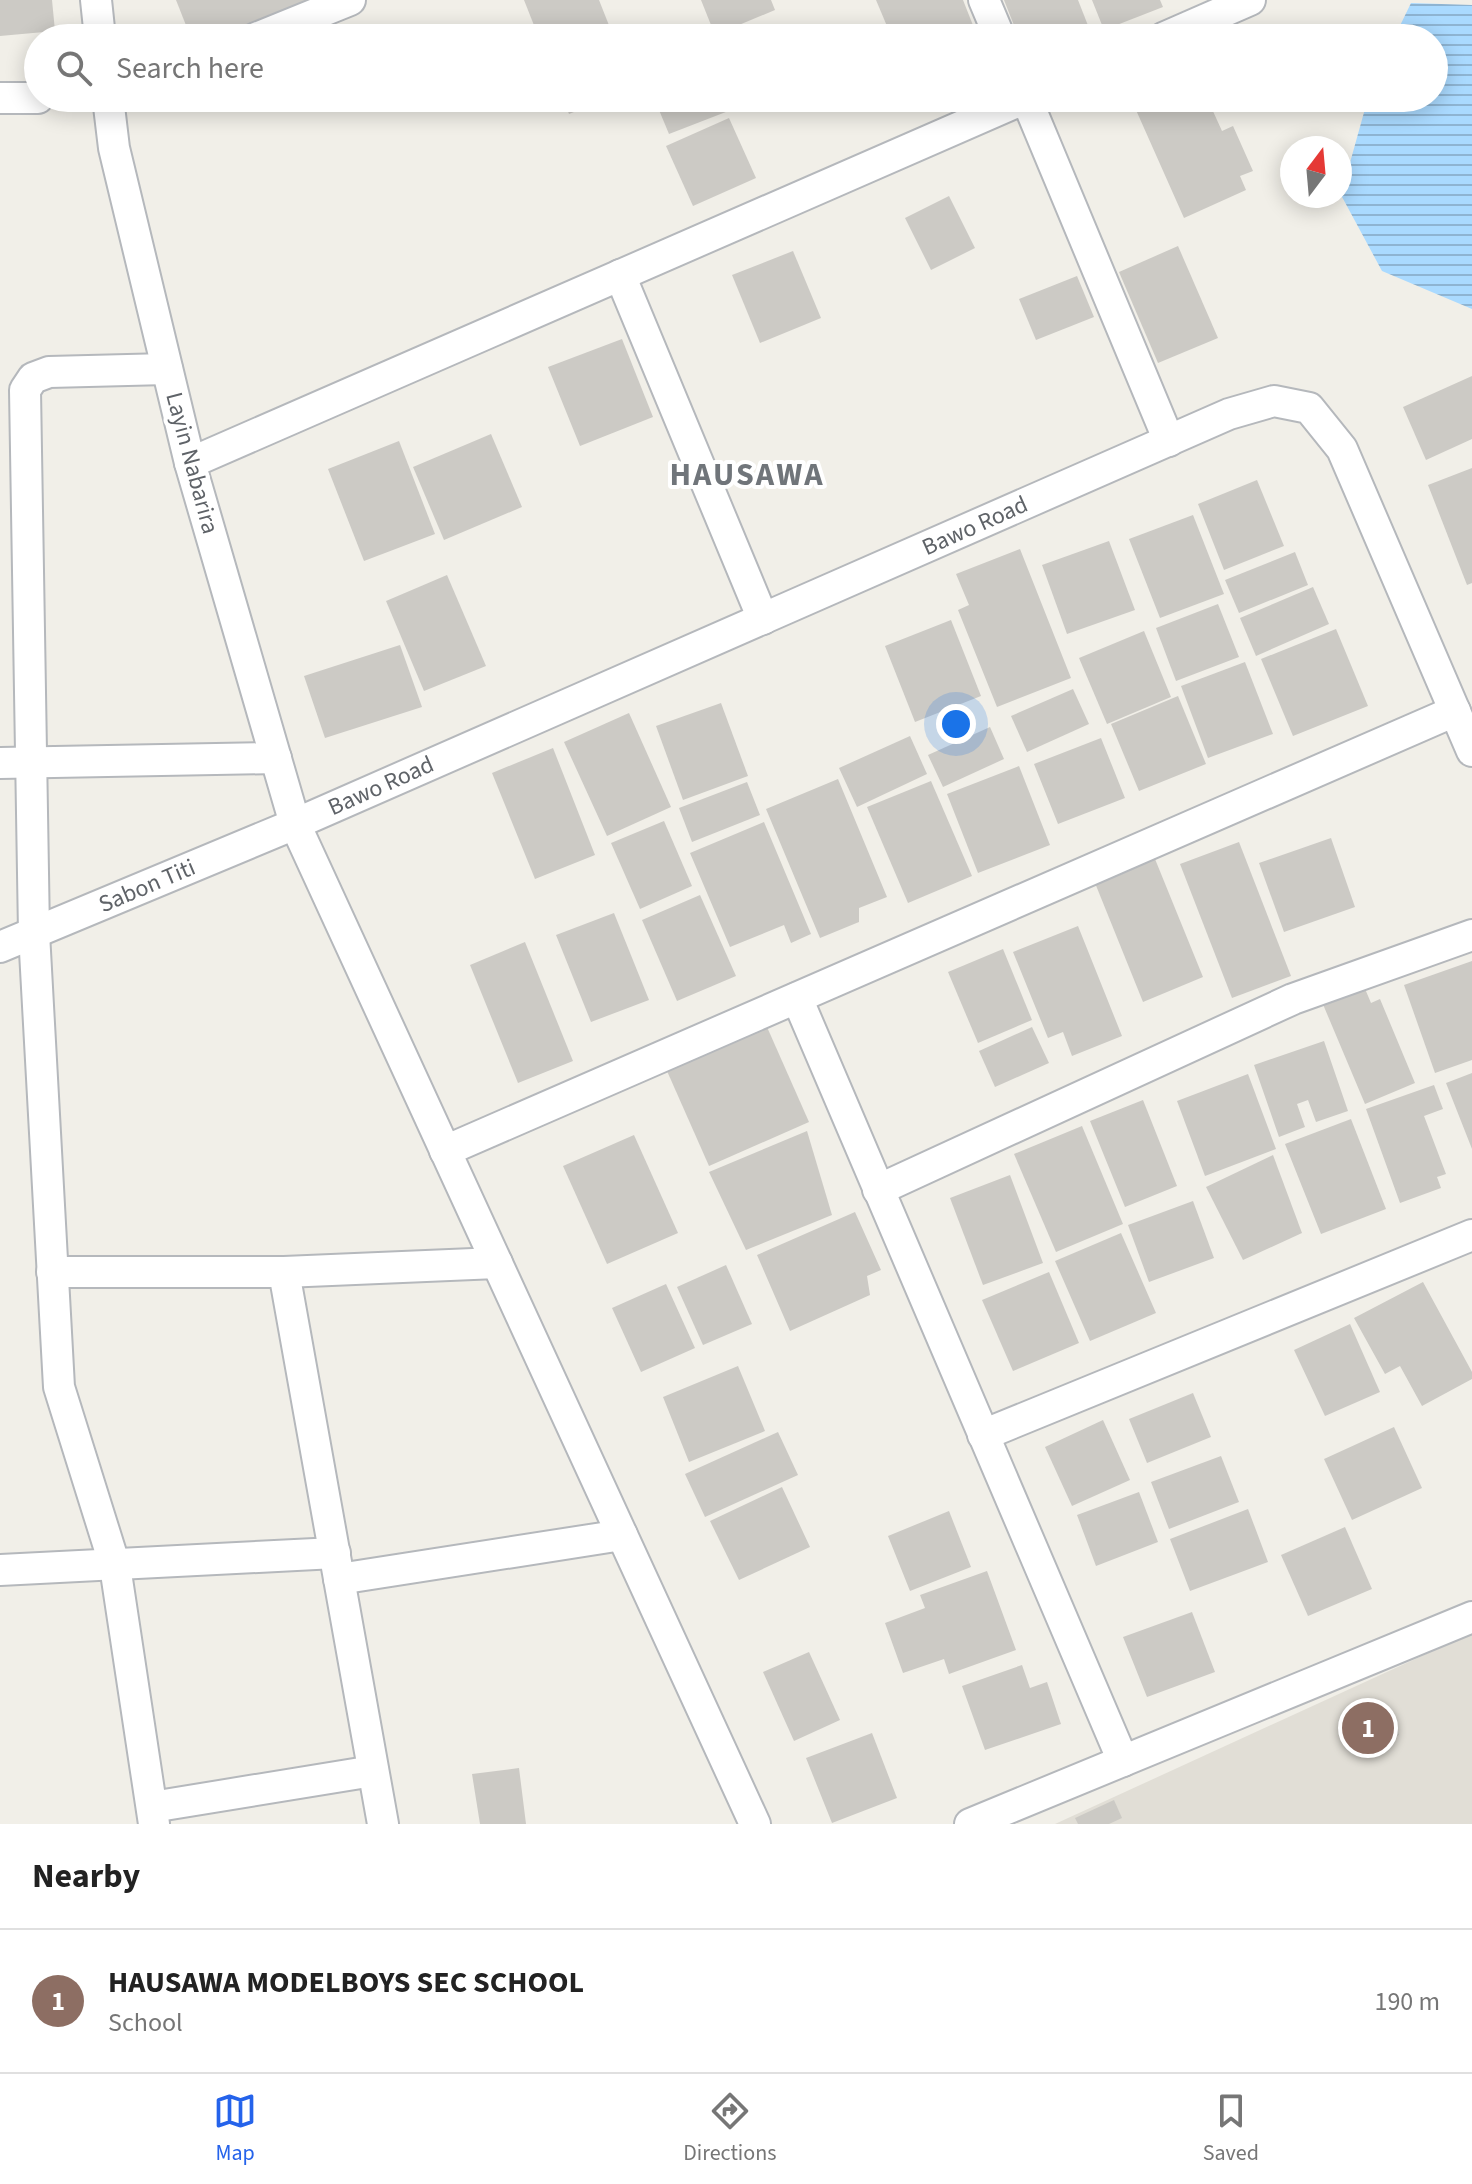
<!DOCTYPE html>
<html lang="en">
<head>
<meta charset="utf-8">
<style>
	body { margin:0; font-family:"Source Sans 3",sans-serif; background:#f6f6f6; color:#222 }
	.compass { position:absolute; left:1280px; top:136px; width:72px; height:72px; border-radius:50%; background:#fff; box-shadow:0 4px 20px #0003; rotate:16deg }
	.you { position:absolute; left:956px; top:724px; width:28px; height:28px; margin:-20px; border:6px solid #fff; border-radius:50%; background:#1a73e8; box-shadow:0 0 0 12px #1a73e833 }
	.badge { display:grid; place-items:center; width:52px; height:52px; border-radius:50%; background:#2563eb; color:#fff; font-size:26px; font-weight:700 }
	.pin { position:absolute; translate:-50% -50%; border:4px solid #fff; box-shadow:0 2px 8px #0006 }
	.list { margin:0; padding:0; list-style:none }
	h2 { display:flex; justify-content:space-between; align-items:center; height:104px; margin:0; padding:0 32px; font-size:34px }
	h2 small { font-size:26px; font-weight:400; color:#767676 }
	.list li { display:grid; grid-template-columns:52px 1fr auto; gap:24px; align-items:center; box-sizing:border-box; height:144px; padding:0 32px; border-top:2px solid #e0e0e0 }
	.list b { display:block; font-size:30px; white-space:nowrap }
	.list p { margin:0; font-size:26px; white-space:nowrap; color:#767676 }
	.list em { font-size:26px; font-style:normal; color:#767676 }
	.icon { flex:none; width:44px; height:44px; fill:none; stroke:currentColor; stroke-width:2; stroke-linecap:round; stroke-linejoin:round }
	.map { position:relative; flex:none; width:1472px; height:1824px; overflow:hidden }
	.search { position:absolute; background:#fff; box-shadow:0 4px 20px #0003; left:24px; right:24px; top:24px; height:88px; display:flex; align-items:center; gap:20px; box-sizing:border-box; padding:0 28px; border-radius:44px; color:#767676; font-size:30px }
	.sheet { height:248px; background:#fff }
	nav { display:flex; justify-content:space-around; align-items:center; box-sizing:border-box; height:112px; border-top:2px solid #e0e0e0; background:#fff; font-size:22px; color:#767676 }
	nav a { display:grid; justify-items:center; gap:4px }
	nav .on { color:#2563eb }
	.map>svg:first-child { display:block }
	.education { fill:#e1ded6 }
	.water { fill:url(#water-rules) }
	.building { fill:#cccac5 }
	.lines { fill:none; stroke-linecap:round; stroke-linejoin:round }
	.street-casing { stroke:#b5b8bc; stroke-width:34 }
	.street { stroke:#fff; stroke-width:30 }
	.labels { text-anchor:middle; dominant-baseline:central; stroke-width:8; stroke-linejoin:round; paint-order:stroke }
	.street-label { font-size:24px; fill:#5f6368; stroke:#fff }
	.district-label { font-size:32px; font-weight:bold; letter-spacing:2px; fill:#70757a; stroke:#fff }
</style>
</head>
<body>
<div class="map">
<svg width="1472" height="1824" viewBox="0 0 1472 1824">
	<defs>
		<pattern id="water-rules" width="6" height="5" patternUnits="userSpaceOnUse" patternTransform="scale(2)"><rect width="6" height="5" fill="#aadaff"/><path d="M0 2.5h6" fill="none" stroke="#8eb4d2"/></pattern>
	</defs>
	<rect width="100%" height="100%" fill="#f1efe8"/>
	<path class="education" d="M1472,1633V1824H1055Z"/>
	<path class="water" d="M1411,3L1472,5V309L1382,271L1341,195L1368,98H1434V38H1394Z"/>
	<g class="building">
		<path d="M0,0H52L55,31L0,36Z"/>
		<path d="M176,0H308L311,7L234,38H191Z"/>
		<path d="M524,0H599L614,38H539Z"/>
		<path d="M701,0H771L775,10L715,35Z"/>
		<path d="M876,0H963L978,38H892Z"/>
		<path d="M1004,0H1078L1089,28L1065,38H1019Z"/>
		<path d="M1092,0H1160L1163,7L1104,30Z"/>
		<path d="M563,98H608L569,114Z"/>
		<path d="M654,98H726L731,110L669,134Z"/>
		<path d="M1163,98H1207L1222,131L1233,126L1253,171L1240,176L1246,190L1184,218L1136,110Z"/>
		<path d="M729,118L756,178L693,206L666,146Z"/>
		<path d="M949,196L975,248L931,270L905,218Z"/>
		<path d="M1178,246L1218,338L1158,363L1119,272Z"/>
		<path d="M793,251L821,318L760,343L732,275Z"/>
		<path d="M1077,276L1094,317L1036,340L1019,299Z"/>
		<path d="M622,339L653,417L580,446L548,367Z"/>
		<path d="M1472,376V439L1426,460L1403,407Z"/>
		<path d="M491,434L522,507L444,540L413,467Z"/>
		<path d="M399,441L435,534L364,561L328,469Z"/>
		<path d="M1472,468V583L1467,585L1428,485Z"/>
		<path d="M1257,480L1284,546L1224,570L1198,504Z"/>
		<path d="M1193,515L1224,594L1160,618L1129,539Z"/>
		<path d="M1109,541L1135,610L1067,634L1042,565Z"/>
		<path d="M1020,549L1071,678L997,707L958,610L969,605L956,574Z"/>
		<path d="M1295,552L1308,585L1239,613L1225,580Z"/>
		<path d="M447,575L486,666L424,691L386,601Z"/>
		<path d="M1313,587L1329,624L1256,656L1240,618Z"/>
		<path d="M1218,604L1239,657L1176,681L1156,628Z"/>
		<path d="M951,620L981,696L915,722L885,646Z"/>
		<path d="M1336,629L1368,706L1293,736L1261,659Z"/>
		<path d="M1144,631L1171,697L1107,724L1079,658Z"/>
		<path d="M400,645L422,707L325,738L304,676Z"/>
		<path d="M1245,662L1273,734L1208,758L1181,686Z"/>
		<path d="M1073,689L1089,724L1027,752L1011,716Z"/>
		<path d="M1178,696L1206,764L1139,791L1111,724Z"/>
		<path d="M721,703L748,776L683,800L656,726Z"/>
		<path d="M629,713L671,807L607,836L564,742Z"/>
		<path d="M990,727L1004,759L943,787L928,755Z"/>
		<path d="M910,736L927,774L857,807L839,768Z"/>
		<path d="M1101,738L1125,798L1058,824L1034,764Z"/>
		<path d="M553,748L595,855L535,879L492,773Z"/>
		<path d="M1019,766L1050,845L978,873L947,794Z"/>
		<path d="M838,779L887,897L859,908V922L820,938L766,809Z"/>
		<path d="M931,781L972,876L908,903L867,807Z"/>
		<path d="M747,782L760,815L692,842L679,808Z"/>
		<path d="M664,821L692,886L640,909L611,843Z"/>
		<path d="M764,822L811,934L791,943L784,925L730,947L690,853Z"/>
		<path d="M1331,838L1355,907L1284,932L1259,863Z"/>
		<path d="M1239,842L1291,976L1232,998L1180,864Z"/>
		<path d="M1155,859L1203,977L1143,1002L1095,883Z"/>
		<path d="M700,895L736,976L677,1001L642,920Z"/>
		<path d="M614,913L649,1000L591,1022L556,935Z"/>
		<path d="M1078,926L1122,1036L1072,1056L1063,1032L1048,1038L1013,952Z"/>
		<path d="M525,942L573,1061L518,1083L470,965Z"/>
		<path d="M1003,949L1032,1020L978,1043L948,972Z"/>
		<path d="M1472,961V1060L1435,1073L1404,985Z"/>
		<path d="M1363,984L1371,1003L1380,999L1415,1083L1365,1104L1322,1002Z"/>
		<path d="M767,1027L809,1122L709,1166L667,1071Z"/>
		<path d="M1032,1027L1049,1063L995,1087L979,1051Z"/>
		<path d="M1324,1041L1348,1111L1316,1122L1308,1100L1297,1104L1305,1127L1279,1137L1254,1065Z"/>
		<path d="M1472,1073V1149L1446,1083Z"/>
		<path d="M1248,1074L1276,1149L1205,1176L1177,1101Z"/>
		<path d="M1434,1085L1443,1109L1424,1116L1446,1174L1437,1177L1441,1188L1400,1203L1366,1109Z"/>
		<path d="M1143,1100L1177,1186L1125,1207L1090,1121Z"/>
		<path d="M1351,1119L1386,1209L1321,1234L1285,1144Z"/>
		<path d="M1082,1126L1123,1224L1056,1252L1014,1154Z"/>
		<path d="M807,1131L832,1215L746,1250L709,1172Z"/>
		<path d="M634,1135L678,1233L607,1264L563,1166Z"/>
		<path d="M1273,1155L1302,1233L1243,1260L1206,1187Z"/>
		<path d="M1010,1175L1043,1263L983,1285L950,1198Z"/>
		<path d="M1193,1201L1214,1258L1149,1282L1128,1225Z"/>
		<path d="M855,1212L881,1270L867,1276L870,1295L790,1331L757,1255Z"/>
		<path d="M1121,1233L1156,1313L1090,1341L1055,1261Z"/>
		<path d="M726,1265L752,1324L703,1345L677,1287Z"/>
		<path d="M1049,1272L1079,1343L1013,1371L982,1300Z"/>
		<path d="M1423,1282L1472,1372V1379L1422,1406L1400,1366L1385,1374L1354,1318Z"/>
		<path d="M666,1284L695,1348L641,1372L612,1308Z"/>
		<path d="M1350,1324L1380,1392L1325,1416L1294,1350Z"/>
		<path d="M738,1366L765,1431L689,1462L663,1397Z"/>
		<path d="M1193,1393L1211,1437L1147,1463L1129,1419Z"/>
		<path d="M1103,1420L1130,1480L1072,1506L1045,1447Z"/>
		<path d="M1394,1427L1422,1488L1352,1520L1324,1459Z"/>
		<path d="M778,1432L798,1475L705,1517L685,1474Z"/>
		<path d="M1221,1456L1239,1502L1169,1529L1151,1482Z"/>
		<path d="M782,1487L810,1547L739,1580L710,1521Z"/>
		<path d="M1139,1492L1158,1542L1096,1566L1077,1515Z"/>
		<path d="M1248,1509L1268,1562L1190,1591L1170,1539Z"/>
		<path d="M949,1511L971,1567L910,1591L888,1536Z"/>
		<path d="M1345,1527L1372,1589L1308,1616L1281,1555Z"/>
		<path d="M987,1571L1016,1650L949,1674L944,1659L903,1673L885,1623L925,1608L920,1595Z"/>
		<path d="M1192,1612L1215,1672L1147,1697L1123,1637Z"/>
		<path d="M809,1652L840,1720L794,1741L763,1672Z"/>
		<path d="M1022,1665L1030,1688L1047,1682L1061,1724L985,1750L962,1686Z"/>
		<path d="M1390,1708L1399,1735L1361,1749L1352,1721Z"/>
		<path d="M872,1733L897,1798L832,1823L806,1758Z"/>
		<path d="M519,1768L526,1824H480L472,1774Z"/>
		<path d="M1114,1800L1122,1818L1109,1824H1078L1075,1818Z"/>
	</g>
	<g class="lines">
		<defs>
			<g id="street">
				<path d="M96,0L100,38"/>
				<path d="M984,0L1000,38"/>
				<path d="M256,38L350,0"/>
				<path d="M1163,38L1250,0"/>
				<path d="M0,98H38"/>
				<path d="M108,98L114,148L190,463L295,824L755,1824"/>
				<path d="M1026,98L1169,441"/>
				<path d="M620,275L763,619"/>
				<path d="M190,463L1026,98"/>
				<path d="M0,763L276,758"/>
				<path d="M0,947L295,824L1229,414L1274,401L1309,408L1342,449L1472,751"/>
				<path d="M797,998L1123,1761"/>
				<path d="M445,1151L1455,711"/>
				<path d="M878,1190L1293,999L1472,935"/>
				<path d="M52,1272H284L383,1824"/>
				<path d="M284,1272L497,1263"/>
				<path d="M983,1435L1472,1235"/>
				<path d="M0,1570L335,1553"/>
				<path d="M339,1579L622,1535"/>
				<path d="M152,1807L373,1771"/>
				<path d="M154,1824L115,1566L59,1387L34,933L25,390L33,378L49,372L167,369"/>
				<path d="M970,1824L1472,1617"/>
			</g>
		</defs>
		<use href="#street" class="street-casing"/>
		<use href="#street" class="street"/>
	</g>
	<g class="labels">
		<g class="street-label">
			<text transform="translate(192 463) rotate(75)">Layin Nabarira</text>
			<text transform="translate(975 526) rotate(-24)">Bawo Road</text>
			<text transform="translate(381 786) rotate(-24)">Bawo Road</text>
			<text transform="translate(147 886) rotate(-23)">Sabon Titi</text>
		</g>
		<g class="district-label">
			<text x="747" y="475">HAUSAWA</text>
		</g>
	</g>
</svg>
<svg class="compass" viewBox="-18 -18 36 36"><path d="M0-13l5 13h-10z" fill="#e53935"/><path d="M0 13l5-13h-10z" fill="#767676"/></svg>
<div class="you"></div>
<div class="pin badge" style="left:1368px;top:1728px;background:#8d6e63">1</div>
<div class="search"><svg class="icon" aria-label="search" viewBox="0 0 24 24"><circle cx="10" cy="10" r="6"/><path d="M15 15l6 6"/></svg>Search here</div>
</div>
<section class="sheet">
<h2>Nearby<small></small></h2>
<ul class="list">
<li><span class="badge" style="background:#8d6e63">1</span><div><b>HAUSAWA MODELBOYS SEC SCHOOL</b><p>School</p></div><em>190 m</em></li>
</ul>
</section>
<nav>
<a class="on"><svg class="icon" aria-label="map" viewBox="0 0 24 24"><path d="M3 6l6-2 6 2 6-2v14l-6 2-6-2-6 2zM9 4v14M15 6v14"/></svg>Map</a>
<a><svg class="icon" aria-label="directions" viewBox="0 0 24 24"><path d="M12 3l9 9-9 9-9-9zM9 14v-3h6M13 9l2 2-2 2"/></svg>Directions</a>
<a><svg class="icon" aria-label="saved" viewBox="0 0 24 24"><path d="M7 4h10v16l-5-4-5 4z"/></svg>Saved</a>
</nav>
</body>
</html>
